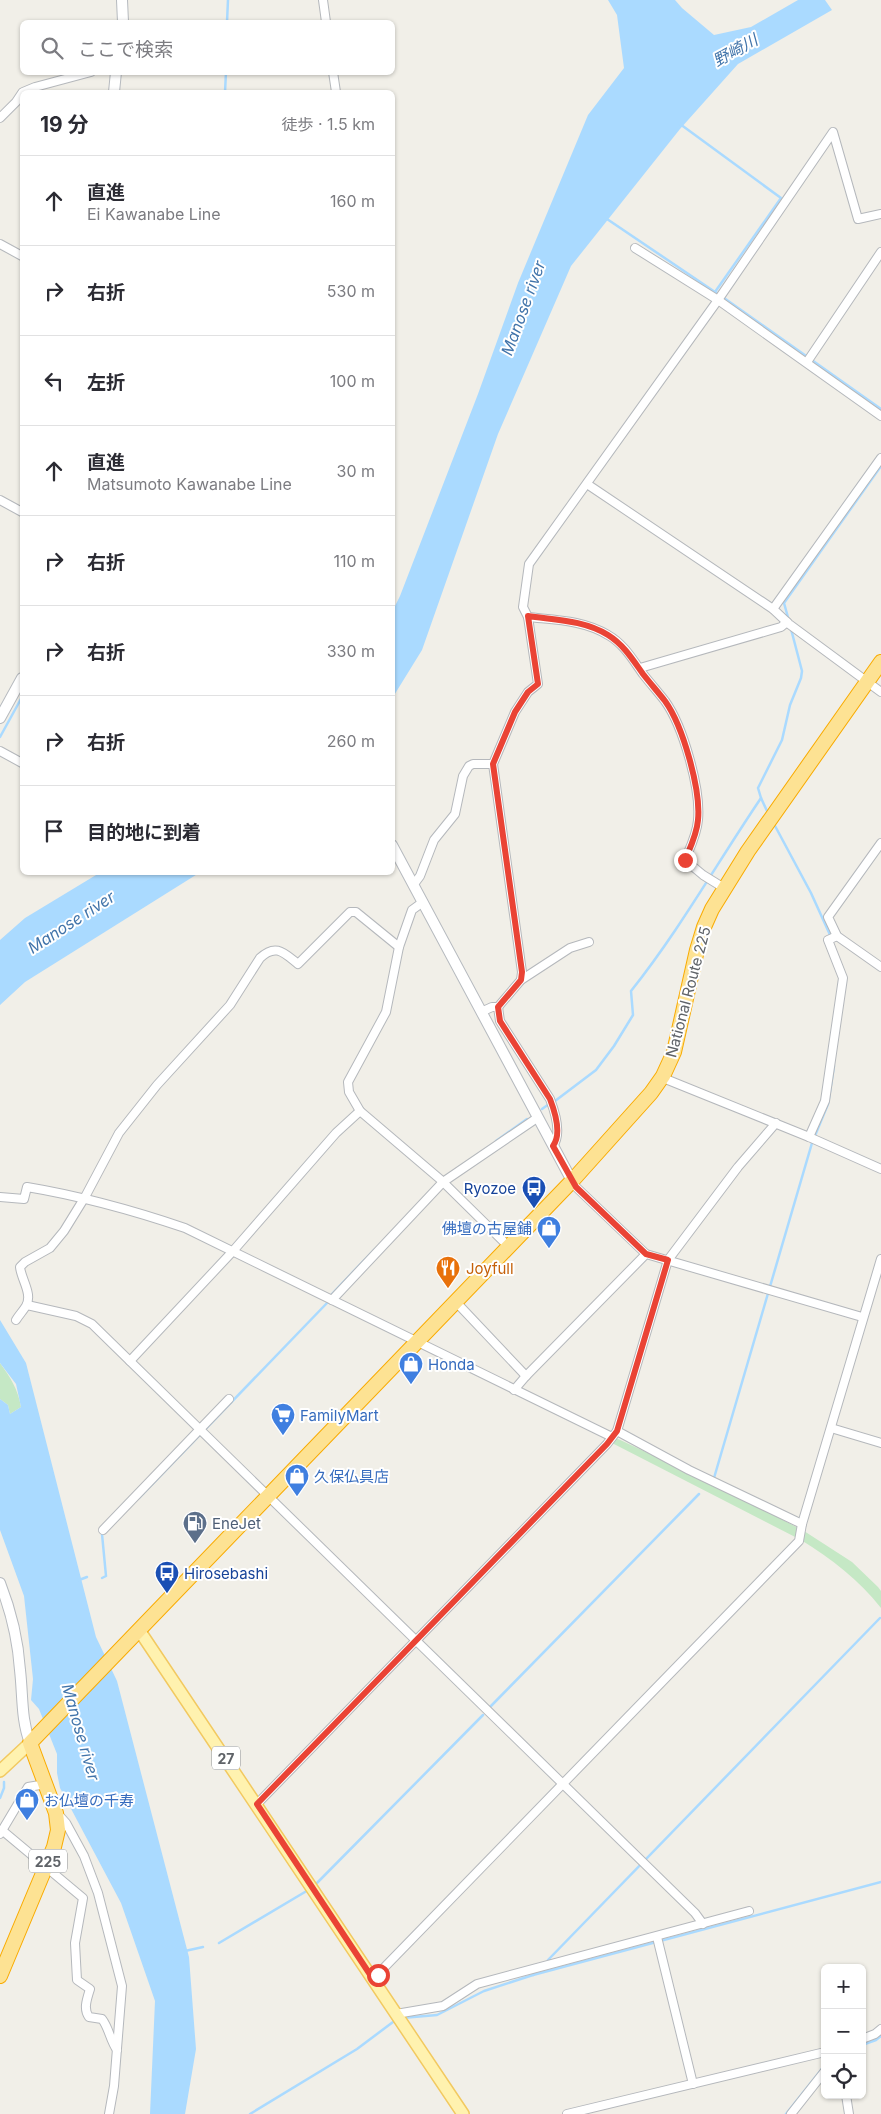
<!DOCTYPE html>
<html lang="ja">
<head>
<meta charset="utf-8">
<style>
	body { margin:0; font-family:Inter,"Noto Sans JP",sans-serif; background:#f7f7f7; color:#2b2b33 }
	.controls { position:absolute; right:15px; bottom:15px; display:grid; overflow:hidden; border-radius:8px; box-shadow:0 1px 4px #0004 }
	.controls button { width:45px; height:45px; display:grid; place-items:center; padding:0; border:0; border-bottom:1px solid #e1e1e2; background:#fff; color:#2b2b33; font:25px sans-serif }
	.stop { position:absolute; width:15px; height:15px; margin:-11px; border:4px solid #ea4335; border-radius:50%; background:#fff }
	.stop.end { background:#ea4335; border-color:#fff; box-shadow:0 1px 5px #0008 }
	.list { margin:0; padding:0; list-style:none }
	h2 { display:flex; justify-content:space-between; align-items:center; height:65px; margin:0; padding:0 20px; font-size:21px }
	h2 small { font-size:16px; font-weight:400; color:#7c7c81 }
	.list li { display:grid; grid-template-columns:32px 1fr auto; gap:15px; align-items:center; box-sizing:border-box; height:90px; padding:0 20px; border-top:1px solid #e1e1e2 }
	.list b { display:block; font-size:19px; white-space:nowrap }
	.list p { margin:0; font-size:16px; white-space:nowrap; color:#7c7c81 }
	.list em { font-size:16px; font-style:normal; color:#7c7c81 }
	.icon { flex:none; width:28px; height:28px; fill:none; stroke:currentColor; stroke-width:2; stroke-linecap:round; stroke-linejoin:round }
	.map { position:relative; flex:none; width:881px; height:2114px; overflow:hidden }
	.search { position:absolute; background:#fff; box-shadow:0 1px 4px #0004; left:20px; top:20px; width:375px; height:55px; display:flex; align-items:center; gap:12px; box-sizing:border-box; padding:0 18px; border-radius:8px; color:#7c7c81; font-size:19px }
	.panel { position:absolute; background:#fff; box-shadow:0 1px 4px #0004; left:20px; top:90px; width:375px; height:785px; border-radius:8px }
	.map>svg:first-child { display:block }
	.green { fill:#c5e8c5 }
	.water { fill:#aadaff }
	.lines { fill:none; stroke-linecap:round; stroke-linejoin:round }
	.stream { stroke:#aadaff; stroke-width:2.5 }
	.street-casing { stroke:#b5b8bc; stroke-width:10 }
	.secondary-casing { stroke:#b6babf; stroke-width:12 }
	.primary-casing { stroke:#f2c960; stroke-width:14 }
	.highway-casing { stroke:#f9ab00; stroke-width:16 }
	.street { stroke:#fff; stroke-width:8 }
	.secondary { stroke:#fff; stroke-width:10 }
	.primary { stroke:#fff2af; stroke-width:11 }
	.highway { stroke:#fde293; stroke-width:14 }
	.route { stroke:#ea4335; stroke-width:6 }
	.labels { text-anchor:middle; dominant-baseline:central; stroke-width:4; stroke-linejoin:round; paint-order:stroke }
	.shield { fill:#fff; stroke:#8f9295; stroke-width:1 }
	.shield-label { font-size:14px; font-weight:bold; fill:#5f6368 }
	.street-label { font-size:15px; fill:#5f6368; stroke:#fff }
	.transit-label { font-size:15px; fill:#164399; stroke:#fff; text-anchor:end }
	.shop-label { font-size:15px; fill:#366cbe; stroke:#fff; text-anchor:start }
	.food-label { font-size:15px; fill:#c56008; stroke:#fff; text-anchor:start }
	.service-label { font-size:15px; fill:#4e5e75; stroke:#fff; text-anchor:start }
	.water-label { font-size:16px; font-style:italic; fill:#4174aa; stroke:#fff }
</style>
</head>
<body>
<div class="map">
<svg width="881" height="2114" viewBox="0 0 881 2114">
	<rect width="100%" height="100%" fill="#f1efe8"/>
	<g class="green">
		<path d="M0,1363C10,1377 18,1389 21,1407L10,1414L8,1405L0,1399Z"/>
		<path d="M616,1438L712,1483L804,1531L852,1562L878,1587L881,1591V1608C859,1580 832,1559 801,1540L612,1443Z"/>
	</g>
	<g class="water">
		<path d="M608,0H675L682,8L714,35L751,27L798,0H825L832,10L738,64L680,129L571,266L498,434L422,650L393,697V610L400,596L478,394L518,283L588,115L624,68L617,15Z"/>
		<path d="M101,872L199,873L25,982L0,1005V940L25,918Z"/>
		<path d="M0,1320L26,1363L96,1637L117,1681L189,1957L196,2049L185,2114H150L155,2001L121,1903L60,1788L57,1773V1754L39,1709L31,1700L33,1679L24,1596L0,1530V1399L8,1405L10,1414L21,1407L16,1384L0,1363Z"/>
	</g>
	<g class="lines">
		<g class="stream">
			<path d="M227,22L228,0"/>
			<path d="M225,92L226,72"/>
			<path d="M680,124L781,198L715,292L719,294"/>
			<path d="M607,219L715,292"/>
			<path d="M724,298L881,409"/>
			<path d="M789,621L784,603L881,466"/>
			<path d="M0,737L22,697"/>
			<path d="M767,811L761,798L758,788L782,740L790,705L801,678L802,671L791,629"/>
			<path d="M774,824L811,893L831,937"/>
			<path d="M555,1101L596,1070L614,1046L633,1015L631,991C679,931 717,863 761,798"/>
			<path d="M542,1109L549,1104"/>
			<path d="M496,1141L527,1119"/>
			<path d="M332,1294L375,1249"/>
			<path d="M714,1478L812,1143L828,1104L834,1066"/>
			<path d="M139,1498L327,1303"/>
			<path d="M102,1578L106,1576L102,1534L105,1532"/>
			<path d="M79,1580L87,1577"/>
			<path d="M490,1707L699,1494"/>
			<path d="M0,1798L4,1788V1782"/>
			<path d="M314,1886L483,1715"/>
			<path d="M219,1943L310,1889"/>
			<path d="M185,1951L203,1947"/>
			<path d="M548,1960L880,1618"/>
			<path d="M533,1975L881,1882"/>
			<path d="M402,2018L437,2015L484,1991L533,1975L536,1972"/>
			<path d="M862,2045L876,2040L881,2036"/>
			<path d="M250,2114L357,2049L397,2019"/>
			<path d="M786,2114L825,2065"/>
		</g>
		<defs>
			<g id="street">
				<path d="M323,0L326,22"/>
				<path d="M333,72L336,92"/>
				<path d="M23,92L35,87L91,72"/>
				<path d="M0,118L16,102L22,93"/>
				<path d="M0,244L22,256"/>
				<path d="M635,248L718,300L881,416"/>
				<path d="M807,362L881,252"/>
				<path d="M587,484L773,609L789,624L881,692"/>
				<path d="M0,500L22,512"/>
				<path d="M773,609L881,458"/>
				<path d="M528,617C555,620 584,620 608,635C624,644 633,660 643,674C650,683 658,692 665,701C683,726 701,789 698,820C697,834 690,848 685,860L703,875L724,888"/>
				<path d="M640,668L781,627L787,622"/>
				<path d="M0,751L22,763"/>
				<path d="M881,843L828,917L837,936L881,967"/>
				<path d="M414,884L420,876L434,840L455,814L463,776L469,766L473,764H493"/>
				<path d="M423,902L412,910L399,947L386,1012L348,1082L349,1092L360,1111L441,1180L509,1247"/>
				<path d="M521,980L570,948L589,942"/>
				<path d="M498,1007L500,1021L550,1099C555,1112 562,1134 553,1146"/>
				<path d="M481,1012L492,1007H498L521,980L522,972L493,764L515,712L528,692L538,684L528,617L523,607L529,564L718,300L833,132L858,219L881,214"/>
				<path d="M663,1076L668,1080L809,1137L881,1169"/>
				<path d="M809,1137L825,1101L843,978L828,940L837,936"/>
				<path d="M572,1181L576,1187L646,1254L862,1317"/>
				<path d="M0,1197L24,1199L27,1187C81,1196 132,1210 185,1228L612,1437"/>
				<path d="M332,1300L443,1182L537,1118"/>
				<path d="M456,1302L526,1376"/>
				<path d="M27,1305L76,1316L92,1324L695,1913L703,1924"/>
				<path d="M16,1320C19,1315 23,1311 26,1306C33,1294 21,1279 20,1267L25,1262L50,1248L64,1231L85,1197L119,1133L157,1085L230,1005L260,958C276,943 284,953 298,964L350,912H356L399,947"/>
				<path d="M130,1361L233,1251L336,1133L360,1111"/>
				<path d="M514,1390L526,1376L646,1254"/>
				<path d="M831,1428L881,1443"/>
				<path d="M617,1431L689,1470L802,1524"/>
				<path d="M103,1530L229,1399"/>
				<path d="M257,1804L607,1444L617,1431L668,1260L738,1167L776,1123"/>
				<path d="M58,1814L66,1823L84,1856L98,1893L122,1986L114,2086L109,2114"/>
				<path d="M3,1831L83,1898L75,1943L77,1980L90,1989C87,1999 83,2009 89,2017L102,2019C109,2028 110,2040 117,2050"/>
				<path d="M0,1834L28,1787L46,1784"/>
				<path d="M657,1937L693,2084"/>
				<path d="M373,1979L799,1541L802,1524L881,1259"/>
				<path d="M396,2014L443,2006L477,1984L749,1911"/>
				<path d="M862,2039L875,2034L881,2029"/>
				<path d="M846,2095L849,2114"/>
				<path d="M567,2114L825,2052"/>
				<path d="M791,2114L825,2071"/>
			</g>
			<g id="secondary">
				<path d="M122,0L123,22"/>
				<path d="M114,92L116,72"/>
				<path d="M0,718L22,678"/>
				<path d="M392,845L572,1181"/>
				<path d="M0,1583C11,1611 18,1640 20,1670C23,1696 21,1719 30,1743"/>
			</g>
			<g id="primary">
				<path d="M139,1630L463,2114"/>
				<path d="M0,1771L30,1743"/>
			</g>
			<path id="highway" d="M0,1976L54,1847L58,1830L56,1813L30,1743L572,1181L651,1093L663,1076L674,1052L697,950L704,927L712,909L748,851L881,662"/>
		</defs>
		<use href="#street" class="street-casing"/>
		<use href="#secondary" class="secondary-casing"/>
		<use href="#primary" class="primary-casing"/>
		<use href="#highway" class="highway-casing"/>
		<use href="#street" class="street"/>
		<use href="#secondary" class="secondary"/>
		<use href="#primary" class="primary"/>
		<use href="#highway" class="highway"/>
	</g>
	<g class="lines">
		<path class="route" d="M378,1975L373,1979L257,1804L607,1444L617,1431L668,1260L646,1254L576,1187L553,1146C562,1134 555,1112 550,1099L500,1021L498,1007L521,980L522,972L493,764L515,712L528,692L538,684L528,616C555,620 584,620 608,635C624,645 633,660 643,674C650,683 658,692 665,701C683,726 701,790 698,820C697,834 690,848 685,860"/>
	</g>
	<defs>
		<symbol id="bus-pin" viewBox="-11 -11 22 30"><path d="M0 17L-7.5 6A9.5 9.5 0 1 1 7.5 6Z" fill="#1a4fb4" stroke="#fff"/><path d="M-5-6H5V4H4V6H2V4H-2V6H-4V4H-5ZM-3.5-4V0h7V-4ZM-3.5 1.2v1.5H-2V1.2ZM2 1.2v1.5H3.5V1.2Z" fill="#fff"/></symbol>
		<symbol id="shop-pin" viewBox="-11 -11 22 30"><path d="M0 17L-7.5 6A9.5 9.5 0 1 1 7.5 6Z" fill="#3f7fe0" stroke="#fff"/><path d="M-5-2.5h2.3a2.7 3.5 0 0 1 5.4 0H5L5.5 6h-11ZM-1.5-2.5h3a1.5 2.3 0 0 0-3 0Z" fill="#fff"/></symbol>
		<symbol id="restaurant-pin" viewBox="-11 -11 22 30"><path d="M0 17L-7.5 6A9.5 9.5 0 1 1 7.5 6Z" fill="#e8710a" stroke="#fff"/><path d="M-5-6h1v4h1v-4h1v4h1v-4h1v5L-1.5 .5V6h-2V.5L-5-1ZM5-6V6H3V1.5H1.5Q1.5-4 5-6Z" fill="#fff"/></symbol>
		<symbol id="supermarket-pin" viewBox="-11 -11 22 30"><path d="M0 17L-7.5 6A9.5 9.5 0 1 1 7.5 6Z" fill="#3f7fe0" stroke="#fff"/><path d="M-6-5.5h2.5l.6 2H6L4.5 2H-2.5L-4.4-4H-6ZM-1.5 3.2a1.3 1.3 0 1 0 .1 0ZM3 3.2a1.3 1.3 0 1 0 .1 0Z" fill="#fff"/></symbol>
		<symbol id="fuel-pin" viewBox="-11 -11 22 30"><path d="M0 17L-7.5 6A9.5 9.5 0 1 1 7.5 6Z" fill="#5c6f8a" stroke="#fff"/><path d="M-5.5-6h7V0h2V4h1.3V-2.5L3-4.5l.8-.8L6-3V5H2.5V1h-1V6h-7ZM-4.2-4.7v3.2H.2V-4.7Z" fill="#fff"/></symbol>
	</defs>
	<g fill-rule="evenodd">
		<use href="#bus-pin" x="520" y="1174" width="28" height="38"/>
		<use href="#shop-pin" x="535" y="1214" width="28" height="38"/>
		<use href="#restaurant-pin" x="434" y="1254" width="28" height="38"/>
		<use href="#shop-pin" x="397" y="1350" width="28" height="38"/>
		<use href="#supermarket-pin" x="269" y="1401" width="28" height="38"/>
		<use href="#shop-pin" x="283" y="1462" width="28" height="38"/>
		<use href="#fuel-pin" x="181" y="1509" width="28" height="38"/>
		<use href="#bus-pin" x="153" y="1559" width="28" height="38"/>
		<use href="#shop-pin" x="13" y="1786" width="28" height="38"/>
	</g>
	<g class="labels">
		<g class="shield">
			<rect x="212" y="1746.5" width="28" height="23" rx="4"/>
			<rect x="29" y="1849.5" width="38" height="23" rx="4"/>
		</g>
		<g class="shield-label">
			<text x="226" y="1758">27</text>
			<text x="48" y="1861">225</text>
		</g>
		<g class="street-label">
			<text transform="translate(688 992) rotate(-75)">National Route 225</text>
		</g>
		<g class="transit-label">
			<text x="516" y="1188">Ryozoe</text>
			<text x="184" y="1573" text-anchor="start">Hirosebashi</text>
		</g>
		<g class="shop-label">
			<text x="532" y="1228" text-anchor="end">佛壇の古屋鋪</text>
			<text x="428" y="1364">Honda</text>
			<text x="300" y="1415">FamilyMart</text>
			<text x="314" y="1476">久保仏具店</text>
			<text x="44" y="1800">お仏壇の千寿</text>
		</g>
		<g class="food-label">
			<text x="466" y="1268">Joyfull</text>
		</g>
		<g class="service-label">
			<text x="212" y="1523">EneJet</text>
		</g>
		<g class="water-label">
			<text transform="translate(735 50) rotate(-29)">野崎川</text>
			<text transform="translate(523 308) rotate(-70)">Manose river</text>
			<text transform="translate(71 922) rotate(-33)">Manose river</text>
			<text transform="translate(81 1732) rotate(74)">Manose river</text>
		</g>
	</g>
</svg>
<div class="controls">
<button>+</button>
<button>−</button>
<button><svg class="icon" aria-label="locate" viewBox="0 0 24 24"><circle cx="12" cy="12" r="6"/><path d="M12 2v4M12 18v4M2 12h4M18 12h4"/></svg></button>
</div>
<div class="stop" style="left:378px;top:1975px"></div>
<div class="stop end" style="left:685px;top:860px"></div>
<div class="search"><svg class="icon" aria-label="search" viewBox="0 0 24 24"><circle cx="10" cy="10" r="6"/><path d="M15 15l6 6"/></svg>ここで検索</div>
<section class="panel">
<h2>19 分<small>徒歩 · 1.5 km</small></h2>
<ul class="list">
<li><svg class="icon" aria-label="ahead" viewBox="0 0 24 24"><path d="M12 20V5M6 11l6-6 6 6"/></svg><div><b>直進</b><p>Ei Kawanabe Line</p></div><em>160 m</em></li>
<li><svg class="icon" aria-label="right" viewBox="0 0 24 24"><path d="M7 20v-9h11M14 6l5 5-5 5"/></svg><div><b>右折</b></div><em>530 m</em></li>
<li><svg class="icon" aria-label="left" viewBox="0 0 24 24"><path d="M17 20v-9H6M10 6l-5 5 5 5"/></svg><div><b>左折</b></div><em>100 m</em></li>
<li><svg class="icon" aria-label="ahead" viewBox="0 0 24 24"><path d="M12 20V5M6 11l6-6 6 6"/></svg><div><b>直進</b><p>Matsumoto Kawanabe Line</p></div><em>30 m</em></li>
<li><svg class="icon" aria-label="right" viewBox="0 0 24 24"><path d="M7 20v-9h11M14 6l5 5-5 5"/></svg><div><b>右折</b></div><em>110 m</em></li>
<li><svg class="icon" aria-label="right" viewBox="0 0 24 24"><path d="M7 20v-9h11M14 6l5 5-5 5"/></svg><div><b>右折</b></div><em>330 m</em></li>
<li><svg class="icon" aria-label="right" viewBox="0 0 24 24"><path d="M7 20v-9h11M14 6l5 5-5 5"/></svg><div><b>右折</b></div><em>260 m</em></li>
<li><svg class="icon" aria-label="arrive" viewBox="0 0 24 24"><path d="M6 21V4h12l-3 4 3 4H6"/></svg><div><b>目的地に到着</b></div></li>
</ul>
</section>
</div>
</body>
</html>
